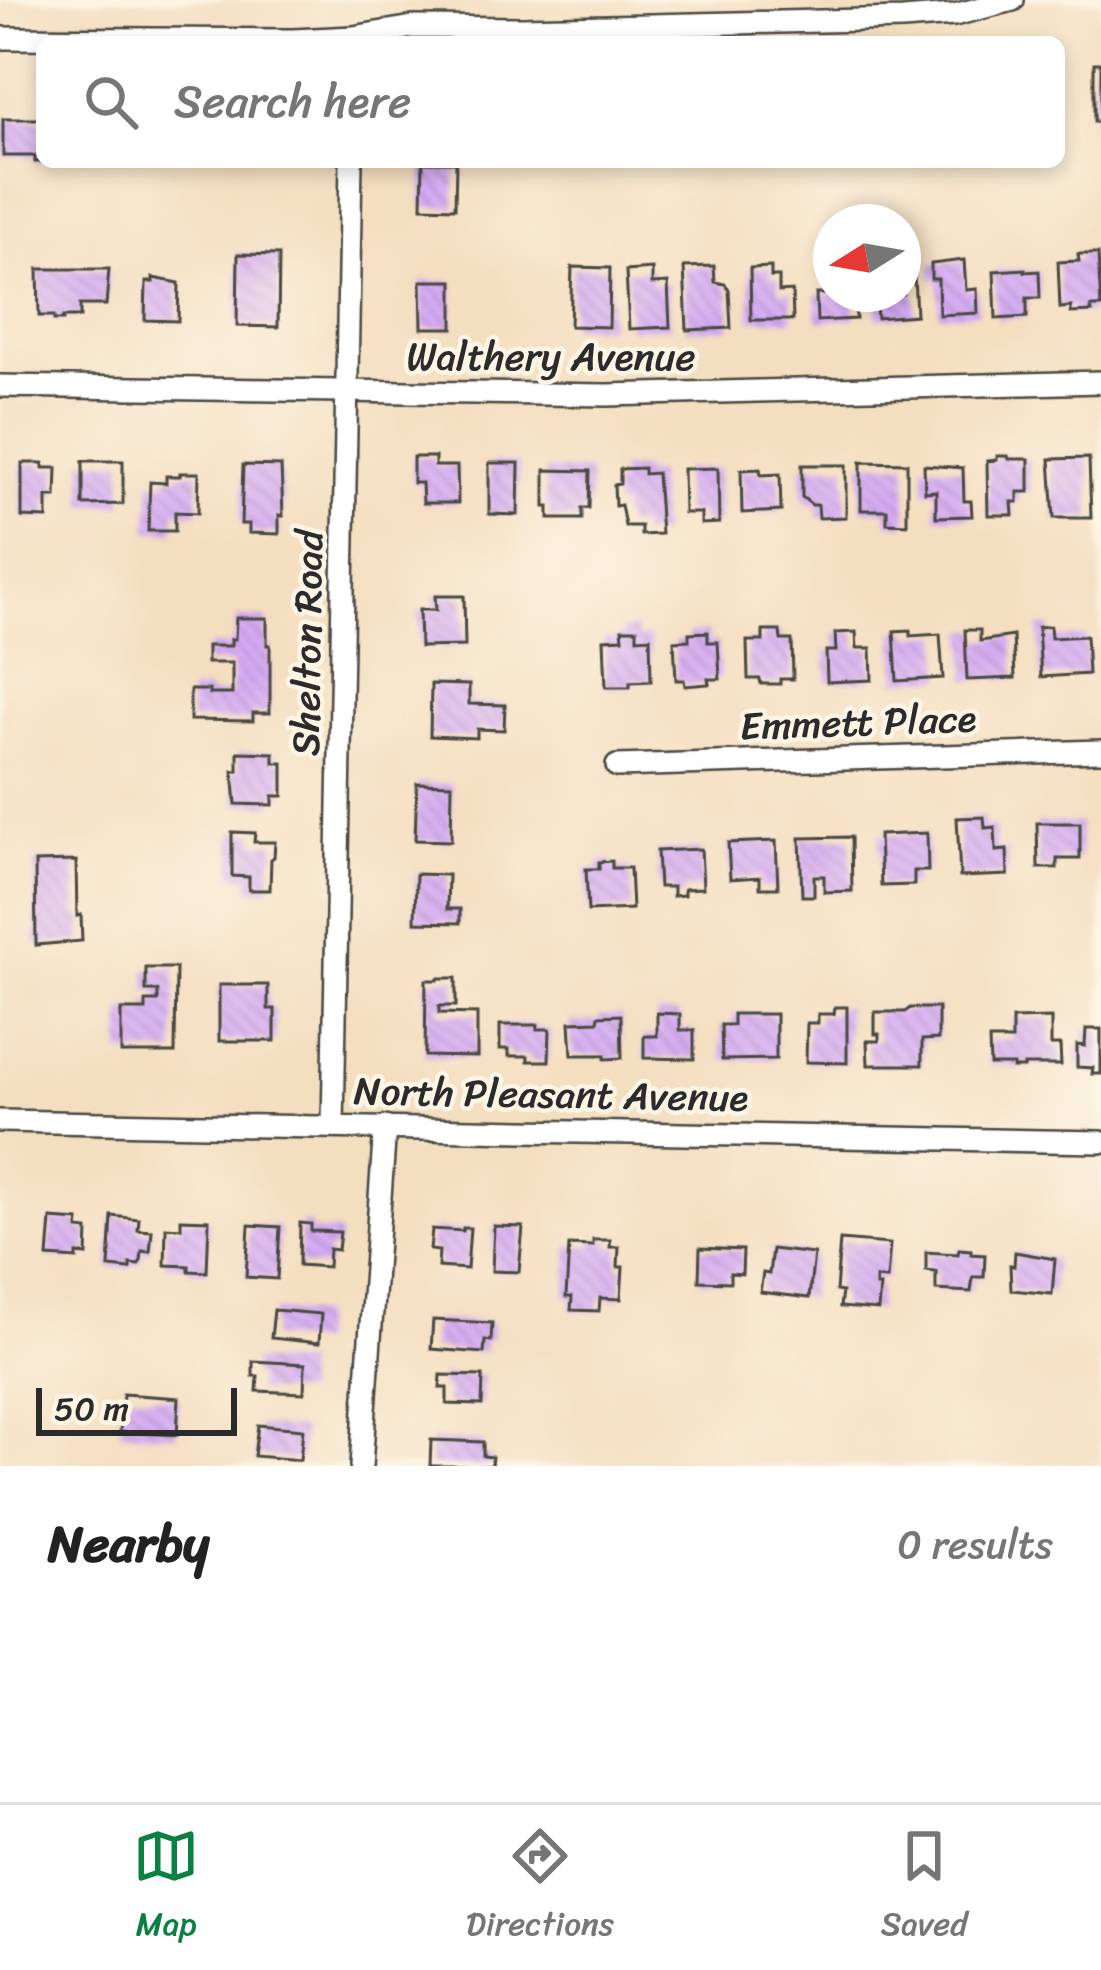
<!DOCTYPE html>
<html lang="en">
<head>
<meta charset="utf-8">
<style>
	body { margin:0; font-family:Sriracha,sans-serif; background:#f6f6f6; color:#222 }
	.compass { position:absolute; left:813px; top:204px; width:108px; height:108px; border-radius:50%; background:#fff; box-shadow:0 6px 18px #0003; rotate:259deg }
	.scale { position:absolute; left:36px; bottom:30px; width:201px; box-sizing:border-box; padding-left:12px; border:6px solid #2b2b2b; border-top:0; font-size:33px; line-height:42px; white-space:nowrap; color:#2b2b2b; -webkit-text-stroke:9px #fcf5e5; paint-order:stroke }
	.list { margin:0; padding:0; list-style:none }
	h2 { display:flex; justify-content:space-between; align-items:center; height:156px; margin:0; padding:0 48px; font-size:51px }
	h2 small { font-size:39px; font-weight:400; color:#767676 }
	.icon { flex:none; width:66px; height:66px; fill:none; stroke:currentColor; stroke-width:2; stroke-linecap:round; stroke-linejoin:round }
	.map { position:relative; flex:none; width:1101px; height:1466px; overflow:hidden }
	.search { position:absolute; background:#fff; box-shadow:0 6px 18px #0003; left:36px; right:36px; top:36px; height:132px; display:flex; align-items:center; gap:30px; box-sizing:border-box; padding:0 42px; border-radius:18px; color:#767676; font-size:45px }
	.sheet { height:336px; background:#fff }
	nav { display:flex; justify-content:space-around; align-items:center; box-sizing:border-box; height:168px; border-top:3px solid #e0e0e0; background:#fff; font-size:33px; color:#767676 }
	nav a { display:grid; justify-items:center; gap:6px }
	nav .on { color:#0b8043 }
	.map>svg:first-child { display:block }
	.building { fill:url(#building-back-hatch) }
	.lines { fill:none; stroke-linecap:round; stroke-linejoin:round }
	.street-casing { stroke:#494641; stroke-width:26 }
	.street { stroke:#fff; stroke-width:21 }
	.labels { text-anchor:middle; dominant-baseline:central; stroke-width:9; stroke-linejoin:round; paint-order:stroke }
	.street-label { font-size:39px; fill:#2b2b2b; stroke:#fcf5e5 }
</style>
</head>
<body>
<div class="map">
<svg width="1101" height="1466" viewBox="0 0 1101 1466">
	<defs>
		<pattern id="building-back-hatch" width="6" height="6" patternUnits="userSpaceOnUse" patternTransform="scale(3)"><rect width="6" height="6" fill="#d4aaf3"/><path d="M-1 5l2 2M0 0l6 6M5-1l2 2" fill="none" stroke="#b692d0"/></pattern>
	</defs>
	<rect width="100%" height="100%" fill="#fcf5e5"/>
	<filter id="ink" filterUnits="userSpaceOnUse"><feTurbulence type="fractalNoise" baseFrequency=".00833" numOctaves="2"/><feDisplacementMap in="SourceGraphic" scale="24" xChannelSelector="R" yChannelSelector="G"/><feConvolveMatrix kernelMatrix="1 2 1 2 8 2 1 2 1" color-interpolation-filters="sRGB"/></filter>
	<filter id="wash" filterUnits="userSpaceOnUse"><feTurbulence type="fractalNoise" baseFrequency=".004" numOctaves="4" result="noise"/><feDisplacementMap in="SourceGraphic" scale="48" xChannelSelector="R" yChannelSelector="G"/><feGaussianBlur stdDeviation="2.7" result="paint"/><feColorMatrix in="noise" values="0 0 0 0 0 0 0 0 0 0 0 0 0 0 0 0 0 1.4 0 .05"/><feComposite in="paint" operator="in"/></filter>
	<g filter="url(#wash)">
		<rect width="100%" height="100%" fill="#f4dec0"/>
		<g id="blocks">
			<g class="building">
				<rect x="1094" y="63" width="7" height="59"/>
				<path d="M3,119H42V162H35V156H3Z"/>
				<path d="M423,162H456L455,208L422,207Z"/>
				<path d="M238,254L279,255L278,327L237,326Z"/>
				<path d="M1078,254H1098L1101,307H1091L1092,312L1071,313V307L1060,308L1058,262L1079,261Z"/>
				<path d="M964,260L966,290L977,289L978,313L939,315L938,279H931V264Z"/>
				<path d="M714,266L715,282L725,284L729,290L731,328L687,330L684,267Z"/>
				<path d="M572,267L610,268L609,327L570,326Z"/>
				<path d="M771,267V277H779V292L792,291L793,320H751L750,268Z"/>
				<path d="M38,269H109L106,305H80V317H63V320H54V316H39Z"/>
				<path d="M652,269V284L668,283L670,327L629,329L626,271Z"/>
				<path d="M1025,269V272L1039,271L1040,298H1027V317L996,319L994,271Z"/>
				<path d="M914,275L916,315L877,318L875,294H903V276Z"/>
				<path d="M153,278L179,283L178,321L145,320L146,282H153Z"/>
				<path d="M421,281H453V328H422Z"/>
				<path d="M816,294H855L856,319L817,321Z"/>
				<path d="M997,456H1008L1009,459H1029V492H1018V502H1012L1013,515H988L987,461L997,460Z"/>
				<path d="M413,457H435V466H457L458,503H423L422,483H413Z"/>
				<path d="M1089,458L1091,518H1054L1050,459Z"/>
				<path d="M83,461H123V504L83,505Z"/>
				<path d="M861,462L907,463V524L887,523V510H861Z"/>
				<path d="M22,463H43V468H57L56,497H47V518L22,517Z"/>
				<path d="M489,463H519L518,515L489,514Z"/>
				<path d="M243,465L281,466L283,516L279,515V534L249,533V524H241Z"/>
				<path d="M802,465H846V517L819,518L818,505H812L802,497Z"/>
				<path d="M924,465L963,468L964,501H971L972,516L936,517V491L925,492Z"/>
				<path d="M644,468V474L657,473L661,534L641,535V526H625L621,505L615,506L614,485L620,484V469Z"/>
				<path d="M718,468L719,523L701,524V513H684L683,469Z"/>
				<path d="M760,469L761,475L780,474L781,511L742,513L741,470Z"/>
				<path d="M545,470L590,471L589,508H582V519H549V507H545Z"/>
				<path d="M180,473H199L198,513L175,512V531H148L150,482L166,483V476H180Z"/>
				<path d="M435,596H464L465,646L420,647L419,610H436Z"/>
				<path d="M236,618H267V645H270V713H253V721L190,720V690H209V694H232V663H207V646H231V639H235Z"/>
				<path d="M1050,626L1051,638L1086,636L1088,674L1041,677L1038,627Z"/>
				<path d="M622,629H637V638L650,637L651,681L630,682V687H606L604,639L623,638Z"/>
				<path d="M910,630V636L940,634L943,678L897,681L894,631Z"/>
				<path d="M965,630H980V641L1013,636L1015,678L967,680Z"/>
				<path d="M763,631H780L781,640H792L793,679H780V684H761L760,679H748L747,641H763Z"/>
				<path d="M708,632V642H718L720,679H708L709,684L685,686L684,680H676L674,641L689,640V633Z"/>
				<path d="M856,632L857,648H871L872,680L827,682L826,651H836L835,633Z"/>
				<path d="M431,684L469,685V704L505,705L504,730L477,729V738L430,736Z"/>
				<path d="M238,752L274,753V763H283V796H273V805L236,804L233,771H238Z"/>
				<path d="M417,783L452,784L451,841L415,840Z"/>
				<path d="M984,817L985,828L995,827L996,851L1007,850L1008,875L960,877L957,818Z"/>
				<path d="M1037,823H1080V859H1057V868H1038Z"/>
				<path d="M232,832L255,833L254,842H275L274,857L271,859L270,890H249V877L232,876Z"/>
				<path d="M927,833L928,871H914V885L881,886L879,835Z"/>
				<path d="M851,837L852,891L824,892V876H814V896H802L800,838Z"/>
				<path d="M776,841L778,888H760V877L730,879L728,843Z"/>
				<path d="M701,849L703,888L684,889V895L673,896V887H659L657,851Z"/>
				<path d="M76,861L77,916L81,915L82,941L36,945L35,862Z"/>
				<path d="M612,861V868H630L632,909L588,911L586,869H599V862Z"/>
				<path d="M416,874L448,875L447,909H460V923L415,922Z"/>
				<path d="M146,968H176L175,1053H121V1010H146V1001H158V991H146Z"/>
				<path d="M438,978H456V1006H439V1013L477,1014V1057L425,1056L426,980H438Z"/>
				<path d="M219,985H268V1009H275V1041H219Z"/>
				<path d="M835,1007H847V1063L806,1062L807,1023H818V1014H834Z"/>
				<path d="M910,1008H938V1039L922,1040V1065H868L867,1041H879V1034H875V1012H905Z"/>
				<path d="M657,1013L680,1014V1030H694V1059L644,1058V1036H657Z"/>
				<path d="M733,1014H776V1059L722,1060L721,1025H733Z"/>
				<path d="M621,1015L622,1058L605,1059V1055H572L570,1022L598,1021L599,1016Z"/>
				<path d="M1051,1018V1045H1060L1061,1065H1024V1068H1013V1065H990L989,1040H1012V1019Z"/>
				<path d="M500,1025H538L537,1029H550L549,1061H528V1056H509V1049H500Z"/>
				<path d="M1086,1029H1101V1074H1092L1093,1068L1077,1067V1045L1085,1046Z"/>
				<path d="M112,1216L139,1219L138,1230L152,1231L150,1252L142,1251L141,1261L138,1265L130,1264V1269L109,1267Z"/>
				<path d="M51,1219L79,1221L78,1229L88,1230L87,1255L77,1254V1259L48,1257Z"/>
				<path d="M181,1219L209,1220L207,1272L189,1271V1266L165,1265L166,1227L181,1228Z"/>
				<path d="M300,1223L311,1224V1231L340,1232L338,1250L329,1249L328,1267L299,1265Z"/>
				<path d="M249,1225L280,1227L277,1279L246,1277Z"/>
				<path d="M494,1226L523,1227L519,1272L492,1271Z"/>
				<path d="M463,1228H470L467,1269L438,1267L439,1251L430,1250L432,1229L463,1231Z"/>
				<path d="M593,1240H610V1247H619L618,1267H623L621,1299L600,1298L599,1311L571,1310L572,1297H566L569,1245L593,1246Z"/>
				<path d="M840,1240L890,1244L887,1279L876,1278V1286H880L878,1310L840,1307L842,1292L836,1291Z"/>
				<path d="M700,1248L743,1250L742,1274L730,1273V1282L699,1281Z"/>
				<path d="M772,1249L814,1254L809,1298L760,1292L763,1273L769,1274Z"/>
				<path d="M959,1249L971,1250V1254L985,1255L984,1277H973L971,1292L936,1290V1272L926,1271V1252L958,1254Z"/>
				<path d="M1015,1252L1055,1259L1052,1294L1011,1290L1010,1265L1014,1266Z"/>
				<path d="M274,1310L321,1314L319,1343L271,1338Z"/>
				<path d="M433,1320L492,1323L491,1341L485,1340L484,1353L431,1349Z"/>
				<path d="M253,1361L305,1364L304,1393L257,1391L258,1376H253Z"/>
				<path d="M441,1375L483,1376L482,1405L447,1404V1388H440Z"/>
				<path d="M123,1394L179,1398L177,1435L120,1432Z"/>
				<path d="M258,1425L303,1429L300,1460L254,1456Z"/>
				<path d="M431,1440L483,1442V1456L492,1457L491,1466H430Z"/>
			</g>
		</g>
	</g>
	<g filter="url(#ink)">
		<use href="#blocks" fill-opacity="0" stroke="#494641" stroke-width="3"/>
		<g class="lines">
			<defs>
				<g id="street">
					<path d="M0,38L293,40L353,37L413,27L522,28L903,19L954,15L1013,0"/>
					<path d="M0,386L607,395L1101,382"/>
					<path d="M617,766L1101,751"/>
					<path d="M0,1121L1101,1142"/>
					<path d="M333,1126L351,162"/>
					<path d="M361,1466L385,1127"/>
				</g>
			</defs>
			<use href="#street" class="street-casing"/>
			<use href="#street" class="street"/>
		</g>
	</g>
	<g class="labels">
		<g class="street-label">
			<text x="551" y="356">Walthery Avenue</text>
			<text transform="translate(307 643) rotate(-89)">Shelton Road</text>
			<text transform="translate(858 722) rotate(-2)">Emmett Place</text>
			<text transform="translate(551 1094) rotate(1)">North Pleasant Avenue</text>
		</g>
	</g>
</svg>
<svg class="compass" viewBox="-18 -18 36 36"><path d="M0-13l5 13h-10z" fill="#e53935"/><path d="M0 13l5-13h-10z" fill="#767676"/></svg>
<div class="scale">50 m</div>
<div class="search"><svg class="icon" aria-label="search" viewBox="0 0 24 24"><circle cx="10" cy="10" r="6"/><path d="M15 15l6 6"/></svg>Search here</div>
</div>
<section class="sheet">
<h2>Nearby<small>0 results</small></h2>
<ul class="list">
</ul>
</section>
<nav>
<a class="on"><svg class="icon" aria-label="map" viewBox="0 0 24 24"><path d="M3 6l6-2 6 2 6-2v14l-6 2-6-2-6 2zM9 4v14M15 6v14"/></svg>Map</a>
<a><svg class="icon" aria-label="directions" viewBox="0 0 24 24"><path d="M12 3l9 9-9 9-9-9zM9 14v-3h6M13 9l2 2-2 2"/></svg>Directions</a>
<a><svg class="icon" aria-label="saved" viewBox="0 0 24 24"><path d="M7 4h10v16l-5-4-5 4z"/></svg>Saved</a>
</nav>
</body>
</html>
